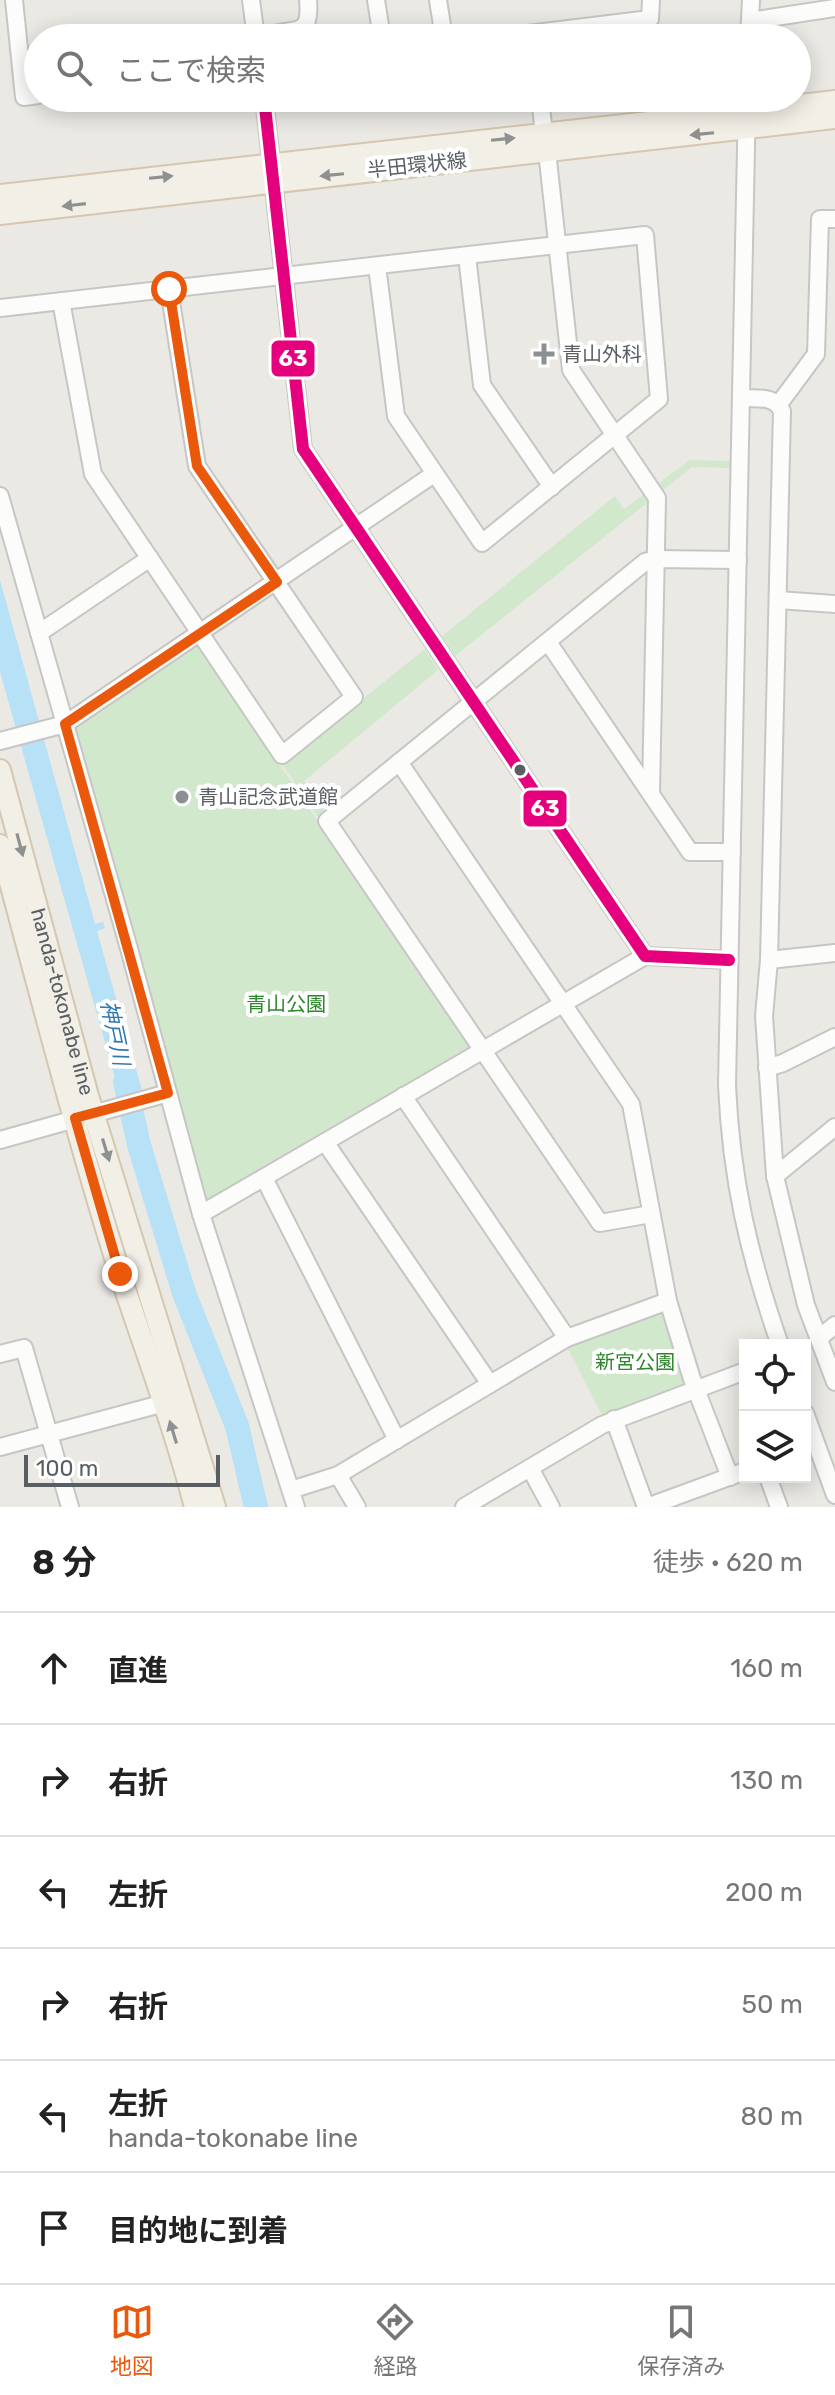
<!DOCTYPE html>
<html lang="ja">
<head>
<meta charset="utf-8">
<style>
	body { margin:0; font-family:Rubik,"Noto Sans JP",sans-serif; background:#f6f6f6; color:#222 }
	.controls { position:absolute; right:24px; bottom:24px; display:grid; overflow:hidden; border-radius:0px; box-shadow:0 4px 20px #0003 }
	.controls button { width:72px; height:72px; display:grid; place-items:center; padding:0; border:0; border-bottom:2px solid #e0e0e0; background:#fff; color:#222; font:40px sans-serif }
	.scale { position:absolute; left:24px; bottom:20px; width:196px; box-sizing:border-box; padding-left:8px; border:4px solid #595e63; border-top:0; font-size:22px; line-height:28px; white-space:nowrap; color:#595e63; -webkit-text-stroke:6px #fff; paint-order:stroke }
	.stop { position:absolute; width:24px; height:24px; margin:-18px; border:6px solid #ea580c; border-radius:50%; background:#fff }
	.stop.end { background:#ea580c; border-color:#fff; box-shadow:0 2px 8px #0008 }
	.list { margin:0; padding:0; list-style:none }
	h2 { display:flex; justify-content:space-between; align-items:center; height:104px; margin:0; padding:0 32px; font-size:34px }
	h2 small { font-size:26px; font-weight:400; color:#767676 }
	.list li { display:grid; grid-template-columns:52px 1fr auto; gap:24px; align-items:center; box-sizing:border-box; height:112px; padding:0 32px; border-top:2px solid #e0e0e0 }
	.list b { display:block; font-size:30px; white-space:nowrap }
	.list p { margin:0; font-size:26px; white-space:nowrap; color:#767676 }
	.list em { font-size:26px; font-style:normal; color:#767676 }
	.icon { flex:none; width:44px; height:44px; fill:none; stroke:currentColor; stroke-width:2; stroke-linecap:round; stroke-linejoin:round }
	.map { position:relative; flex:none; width:835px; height:1507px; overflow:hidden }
	.search { position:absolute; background:#fff; box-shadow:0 4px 20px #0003; left:24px; right:24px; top:24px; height:88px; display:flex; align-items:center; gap:20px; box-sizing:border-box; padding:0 28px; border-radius:44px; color:#767676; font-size:30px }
	.sheet { height:776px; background:#fff }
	nav { display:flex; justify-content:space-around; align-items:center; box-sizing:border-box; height:112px; border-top:2px solid #e0e0e0; background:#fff; font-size:22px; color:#767676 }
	nav a { display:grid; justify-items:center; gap:4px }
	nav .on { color:#ea580c }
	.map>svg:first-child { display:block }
	.green { fill:#d2e8cd }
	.water { fill:#b6e1f7 }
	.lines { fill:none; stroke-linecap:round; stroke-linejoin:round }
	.river { stroke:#b6e1f7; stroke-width:24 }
	.minor-casing { stroke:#c6c6c5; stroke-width:20 }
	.major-casing { stroke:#d5c7af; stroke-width:24 }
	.minor { stroke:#fcfcfb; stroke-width:16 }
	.major { stroke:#f2efe7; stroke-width:20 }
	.bus-1-casing { stroke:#fff; stroke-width:18 }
	.bus-1 { stroke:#e5007d; stroke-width:12 }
	.oneway { fill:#8f9191 }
	.route { stroke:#ea580c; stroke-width:10 }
	.poi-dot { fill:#8c8f90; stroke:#fff; stroke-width:3 }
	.bus-dot { fill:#595e63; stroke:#fff; stroke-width:3 }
	.labels { text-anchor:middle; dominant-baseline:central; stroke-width:8; stroke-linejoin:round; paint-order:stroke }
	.street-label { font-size:20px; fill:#595e63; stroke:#fff }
	.poi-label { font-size:20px; fill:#595e63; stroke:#fff; text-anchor:start }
	.park-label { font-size:20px; fill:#2f872d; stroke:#fff }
	.water-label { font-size:22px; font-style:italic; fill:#317ab1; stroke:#fff }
	.line-badge { stroke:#fff; stroke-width:3 }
	.badge-label { font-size:22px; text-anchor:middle; font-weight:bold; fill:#fff }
</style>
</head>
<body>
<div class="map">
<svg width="835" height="1507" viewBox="0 0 835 1507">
	<rect width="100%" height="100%" fill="#eae9e4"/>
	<g class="green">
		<path d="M690,460L730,461V468L692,467L455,656L442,636L615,496L624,509Z"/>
		<path d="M196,645L200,646L468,1044V1049L207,1200L76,732L77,726Z"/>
		<path d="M425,649L438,670L304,781L326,814L321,821L282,764Z"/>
		<path d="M658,1312L664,1316L684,1379L683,1385L602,1415L567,1347Z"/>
	</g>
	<path class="water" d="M0,580L95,924L103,922L105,928L97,931L143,1094L121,1099L0,672Z"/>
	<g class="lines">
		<path class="river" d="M125,1082L139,1145L184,1293L237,1426L256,1507"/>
		<defs>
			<g id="minor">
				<path d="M14,0L24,97L38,95"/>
				<path d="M251,0L256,38"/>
				<path d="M376,0L382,38"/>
				<path d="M438,0L444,38"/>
				<path d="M750,21L835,8"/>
				<path d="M265,38C290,24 312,43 308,0"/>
				<path d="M495,38L650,19L651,0"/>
				<path d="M749,38L751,0"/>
				<path d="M264,98L303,449L645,956L729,960"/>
				<path d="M540,98L544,134"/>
				<path d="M747,98L727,1085C731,1179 749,1256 780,1345"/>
				<path d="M547,151L571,370L657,498L651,793"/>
				<path d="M467,256L482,385L552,487"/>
				<path d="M61,301L93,474L282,755L354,697L197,466L169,289"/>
				<path d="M0,308L645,235L659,399L482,543L396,416L377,266"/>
				<path d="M742,398C757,399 775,395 782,411L769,960L764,1016L775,1176L806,1305L835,1382"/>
				<path d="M779,404L816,354L820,219H835"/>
				<path d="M0,496L128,945L201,1214L296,1507"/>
				<path d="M778,600L835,604"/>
				<path d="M39,633L150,558"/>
				<path d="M548,642L690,852H732"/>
				<path d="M0,741L65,724L434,474"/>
				<path d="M399,762L631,1104L668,1301L692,1379L730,1477"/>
				<path d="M769,960L835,953"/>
				<path d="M767,1068L783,1063L835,1037"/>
				<path d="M403,1096L567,1338"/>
				<path d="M0,1140L168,1093"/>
				<path d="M325,1142L490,1384"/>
				<path d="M775,1176L835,1127"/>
				<path d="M264,1178L397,1440"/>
				<path d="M201,1214L645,956"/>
				<path d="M651,1214L600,1223L327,821L645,562L656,559L738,560"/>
				<path d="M819,1338L835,1325"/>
				<path d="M0,1354L24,1348L70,1507"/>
				<path d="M805,1413L835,1495"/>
				<path d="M614,1419L646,1507"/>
				<path d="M0,1447L172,1401"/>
				<path d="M530,1468L551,1507"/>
				<path d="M338,1475L357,1507"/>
				<path d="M768,1477L779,1507"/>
				<path d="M291,1490L338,1475L567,1338L668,1301"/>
				<path d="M464,1507L602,1425L745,1371"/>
				<path d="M647,1507L745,1471"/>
			</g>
			<g id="major">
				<path d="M0,195L835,101"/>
				<path d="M0,214L835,118"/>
				<path id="s1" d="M0,770L88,1096L215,1507"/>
				<path d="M0,845C39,989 76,1134 121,1277C146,1353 175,1429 195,1507"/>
			</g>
		</defs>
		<use href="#minor" class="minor-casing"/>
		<use href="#major" class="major-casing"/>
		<use href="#minor" class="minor"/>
		<use href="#major" class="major"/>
		<defs>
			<path id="bus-1" d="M264,98L303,449L645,956L729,960"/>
		</defs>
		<use href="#bus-1" class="bus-1-casing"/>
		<use href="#bus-1" class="bus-1"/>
	</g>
	<defs><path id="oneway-solid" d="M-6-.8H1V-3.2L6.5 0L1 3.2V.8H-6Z" transform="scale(2)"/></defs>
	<g class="oneway">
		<use href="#oneway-solid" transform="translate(702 134) rotate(174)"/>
		<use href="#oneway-solid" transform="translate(503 139) rotate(-6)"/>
		<use href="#oneway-solid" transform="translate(332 175) rotate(174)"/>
		<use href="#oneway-solid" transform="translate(161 177) rotate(-6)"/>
		<use href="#oneway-solid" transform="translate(74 205) rotate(173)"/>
		<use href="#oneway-solid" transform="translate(20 845) rotate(75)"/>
		<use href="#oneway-solid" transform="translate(106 1150) rotate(73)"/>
		<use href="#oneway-solid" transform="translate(173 1432) rotate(-107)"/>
	</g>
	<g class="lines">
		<path class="route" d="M120,1274L75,1118L168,1093L65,724L277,582L197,466L169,289"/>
	</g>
	<g class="poi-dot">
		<path d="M540 342h8v8h8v8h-8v8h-8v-8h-8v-8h8z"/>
		<circle cx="182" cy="797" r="8"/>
	</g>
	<circle class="bus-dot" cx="520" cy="770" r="7"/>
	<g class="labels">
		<g class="street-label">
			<text transform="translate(417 165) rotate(-6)">半田環状線</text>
			<text stroke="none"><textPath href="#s1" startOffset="240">handa-tokonabe line</textPath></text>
		</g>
		<g class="poi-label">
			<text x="562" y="354">青山外科</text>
			<text x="198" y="797">青山記念武道館</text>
		</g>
		<g class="park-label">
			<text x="286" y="1004">青山公園</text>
			<text x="635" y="1362">新宮公園</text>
		</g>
		<g class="water-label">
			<text transform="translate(115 1033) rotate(78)">神戸川</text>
		</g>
	</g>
	<g class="line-badge">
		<rect x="270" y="339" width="46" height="39" rx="8" fill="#e5007d"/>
		<rect x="522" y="789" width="46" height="39" rx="8" fill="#e5007d"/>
	</g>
	<g class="badge-label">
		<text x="293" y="366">63</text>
		<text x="545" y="816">63</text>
	</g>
</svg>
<div class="controls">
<button><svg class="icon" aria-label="locate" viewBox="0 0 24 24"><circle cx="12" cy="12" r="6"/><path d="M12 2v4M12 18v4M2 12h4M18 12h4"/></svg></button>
<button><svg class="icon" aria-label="layers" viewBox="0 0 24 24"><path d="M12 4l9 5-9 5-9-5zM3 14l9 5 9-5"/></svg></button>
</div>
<div class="scale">100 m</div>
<div class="stop" style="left:169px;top:289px"></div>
<div class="stop end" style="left:120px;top:1274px"></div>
<div class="search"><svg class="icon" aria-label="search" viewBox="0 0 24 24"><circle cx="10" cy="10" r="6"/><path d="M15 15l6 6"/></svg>ここで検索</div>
</div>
<section class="sheet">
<h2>8 分<small>徒歩 · 620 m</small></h2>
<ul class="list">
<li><svg class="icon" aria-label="ahead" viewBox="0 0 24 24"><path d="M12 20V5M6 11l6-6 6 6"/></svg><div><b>直進</b></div><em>160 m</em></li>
<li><svg class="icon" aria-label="right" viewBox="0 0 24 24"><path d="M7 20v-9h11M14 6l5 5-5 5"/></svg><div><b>右折</b></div><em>130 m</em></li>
<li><svg class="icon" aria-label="left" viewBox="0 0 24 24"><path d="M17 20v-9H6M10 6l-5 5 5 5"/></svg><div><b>左折</b></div><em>200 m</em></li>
<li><svg class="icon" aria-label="right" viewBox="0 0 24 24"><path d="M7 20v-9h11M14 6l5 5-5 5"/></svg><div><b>右折</b></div><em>50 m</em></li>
<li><svg class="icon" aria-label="left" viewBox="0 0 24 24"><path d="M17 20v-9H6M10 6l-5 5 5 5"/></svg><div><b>左折</b><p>handa-tokonabe line</p></div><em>80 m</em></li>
<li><svg class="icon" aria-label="arrive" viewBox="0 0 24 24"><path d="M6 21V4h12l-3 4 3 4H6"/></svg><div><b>目的地に到着</b></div></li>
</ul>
</section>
<nav>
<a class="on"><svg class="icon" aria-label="map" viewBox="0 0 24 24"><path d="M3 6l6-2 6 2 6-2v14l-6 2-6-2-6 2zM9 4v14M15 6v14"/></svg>地図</a>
<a><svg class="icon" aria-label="directions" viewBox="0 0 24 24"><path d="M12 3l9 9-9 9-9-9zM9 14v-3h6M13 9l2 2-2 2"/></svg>経路</a>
<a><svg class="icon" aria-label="saved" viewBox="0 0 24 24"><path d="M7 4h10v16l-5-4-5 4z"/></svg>保存済み</a>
</nav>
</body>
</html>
